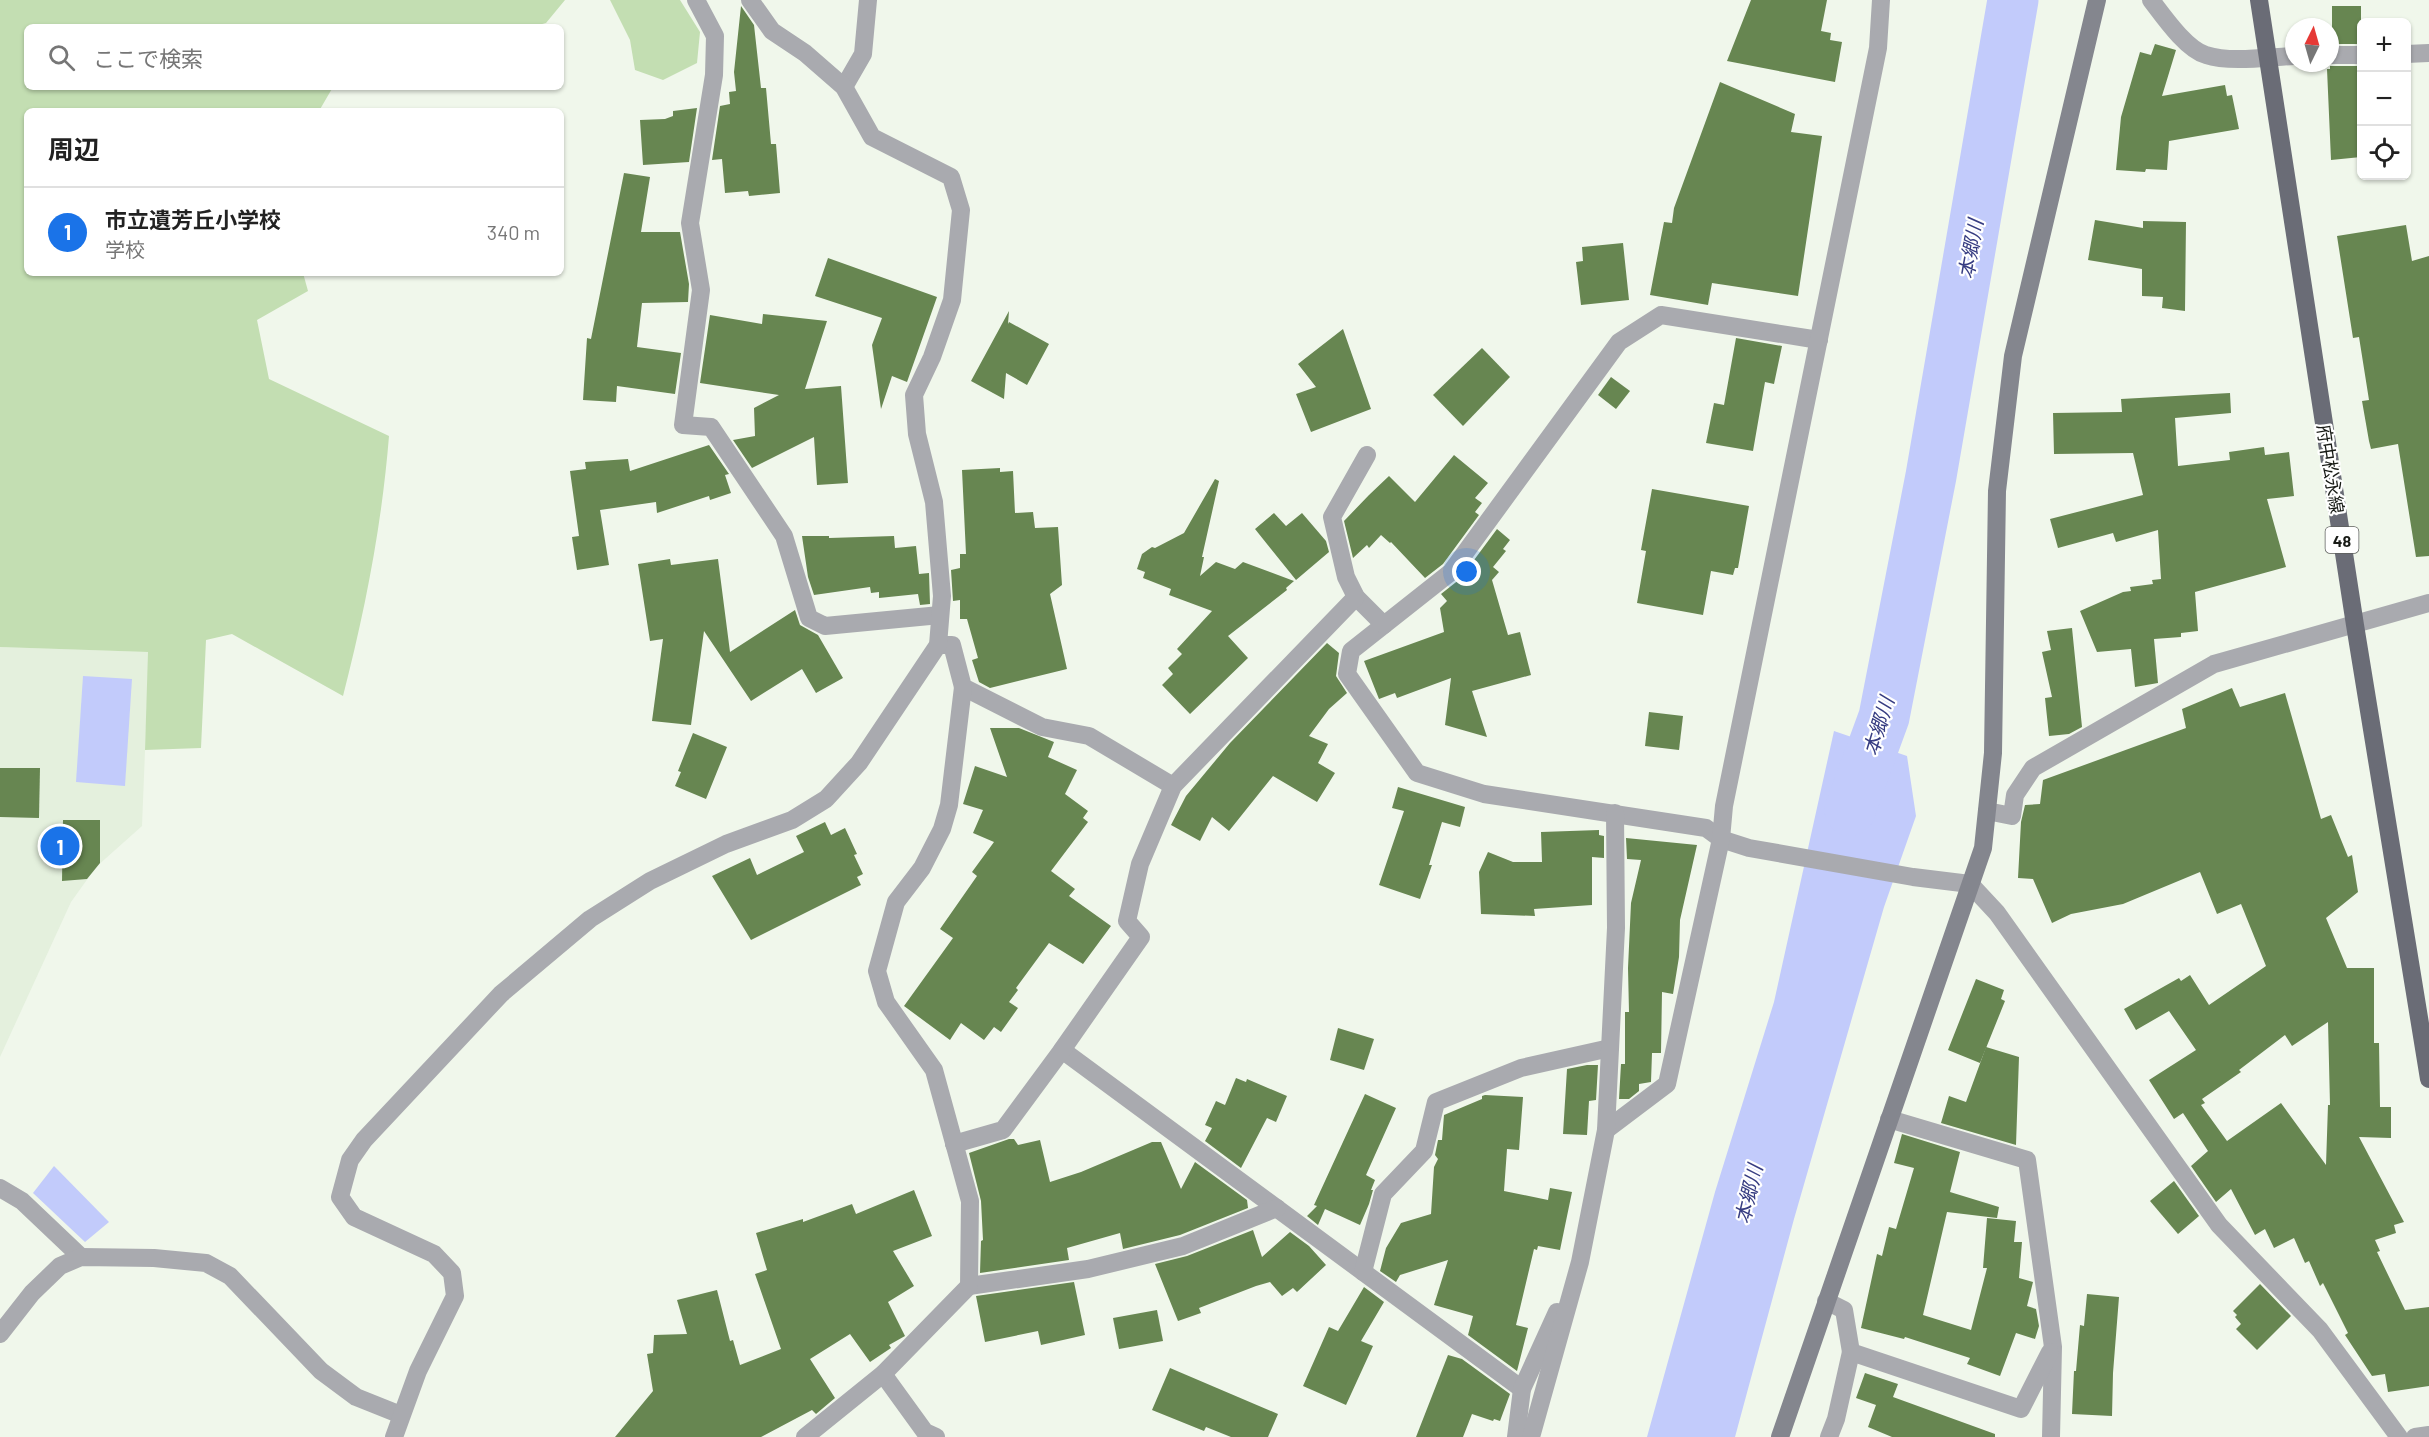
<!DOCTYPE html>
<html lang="ja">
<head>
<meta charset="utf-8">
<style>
	body { margin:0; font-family:Barlow,"Noto Sans JP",sans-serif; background:#f2f2f2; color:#222 }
	.controls { position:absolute; right:18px; top:18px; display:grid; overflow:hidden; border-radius:9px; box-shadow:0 2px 4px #0004 }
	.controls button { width:54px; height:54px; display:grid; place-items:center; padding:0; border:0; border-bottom:2px solid #e0e0e0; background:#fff; color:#222; font:30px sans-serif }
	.compass { position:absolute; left:2285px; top:18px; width:54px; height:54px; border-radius:50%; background:#fff; box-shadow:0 2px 4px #0004; rotate:5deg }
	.you { position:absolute; left:1467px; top:572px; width:21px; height:21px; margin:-15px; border:4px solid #fff; border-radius:50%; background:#1a73e8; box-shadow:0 0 0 9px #1a73e833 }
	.badge { display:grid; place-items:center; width:39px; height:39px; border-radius:50%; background:#1a73e8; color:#fff; font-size:20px; font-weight:700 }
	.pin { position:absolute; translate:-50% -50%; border:3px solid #fff; box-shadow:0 2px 6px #0006 }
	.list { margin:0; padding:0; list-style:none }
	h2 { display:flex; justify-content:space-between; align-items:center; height:78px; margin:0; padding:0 24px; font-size:26px }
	h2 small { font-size:20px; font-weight:400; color:#767676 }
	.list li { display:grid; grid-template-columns:39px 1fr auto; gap:18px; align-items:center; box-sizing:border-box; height:90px; padding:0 24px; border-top:2px solid #e0e0e0 }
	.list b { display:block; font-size:22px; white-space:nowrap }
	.list p { margin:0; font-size:20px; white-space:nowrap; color:#767676 }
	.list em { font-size:20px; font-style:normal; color:#767676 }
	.icon { flex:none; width:33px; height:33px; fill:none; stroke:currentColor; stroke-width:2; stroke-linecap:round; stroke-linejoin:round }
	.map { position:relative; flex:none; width:2429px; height:1437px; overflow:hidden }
	.search { position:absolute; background:#fff; box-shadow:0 2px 4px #0004; left:24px; top:24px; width:540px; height:66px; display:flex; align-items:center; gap:15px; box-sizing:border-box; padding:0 21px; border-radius:9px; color:#767676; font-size:22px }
	.panel { position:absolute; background:#fff; box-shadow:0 2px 4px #0004; left:24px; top:108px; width:540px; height:168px; border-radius:9px }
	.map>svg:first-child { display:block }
	.built { fill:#e4f0dd }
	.green { fill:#c3deb2 }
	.water { fill:#c2cbfb }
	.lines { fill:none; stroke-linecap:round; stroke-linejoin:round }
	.river { stroke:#c2cbfb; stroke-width:51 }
	.building { fill:#678651; fill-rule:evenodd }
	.street { stroke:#a9aaaf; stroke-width:18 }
	.secondary { stroke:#84868e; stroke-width:18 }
	.primary { stroke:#6a6c76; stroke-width:18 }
	.labels { text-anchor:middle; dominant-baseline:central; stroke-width:4.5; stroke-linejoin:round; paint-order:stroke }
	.shield { fill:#fff; stroke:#5d5f5c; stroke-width:1.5 }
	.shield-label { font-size:16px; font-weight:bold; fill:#181b16 }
	.street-label { font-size:18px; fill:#181b16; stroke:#fff }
	.water-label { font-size:20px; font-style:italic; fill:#373d82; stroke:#fff }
</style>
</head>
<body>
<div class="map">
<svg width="2429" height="1437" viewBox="0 0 2429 1437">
	<rect width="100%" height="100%" fill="#f0f7eb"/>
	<path class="built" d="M0,647L149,652L142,826L96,867L71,902L0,1057Z"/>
	<g class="green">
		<path d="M0,0H565L546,23L531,27H27V87H333L319,111H27V273H303L308,291L257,320L269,379L389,436C382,524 365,611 343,696L232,634L206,640L201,748L145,750L148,652L0,647Z"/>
		<path d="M610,0H680L700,32L697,63L663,80L635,70L630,40Z"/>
	</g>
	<g class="water">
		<path d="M83,676L132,679L125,786L76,782Z"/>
		<path d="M1834,731L1907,756L1916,816L1884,907L1794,1219L1735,1437H1647L1715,1192L1774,1002Z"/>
		<path d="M54,1166L109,1222L85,1242L33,1193Z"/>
	</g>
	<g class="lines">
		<path class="river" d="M1850,810L1884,717L1931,476L2013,0"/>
	</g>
	<g class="building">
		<path d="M1751,0H1827L1821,31L1831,33L1830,40L1842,42L1835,82L1727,61Z"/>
		<path d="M741,6L754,25L761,88H766L771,144H776L780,193L749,196L748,191L725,193L722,159L712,160L720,106L730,104L729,92L736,91L734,72Z"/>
		<rect x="2332" y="6" width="29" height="38"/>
		<path d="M2155,44L2176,50L2162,96L2225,85L2227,96L2232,95L2239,129L2169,141L2167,170L2146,169L2145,172L2116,170L2121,117L2140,52L2151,55Z"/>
		<path d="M2330,66H2361V157L2331,160L2327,69H2330Z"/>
		<path d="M1720,82L1795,114L1791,132L1822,136L1798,296L1712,283L1708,305L1650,295L1664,222L1672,223L1674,208Z"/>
		<path d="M697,108L689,162L643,165L640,120L665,119L673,116V111Z"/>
		<path d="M624,173L650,177L641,232H680L689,284L688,302L642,303L637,347L681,353L675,394L617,386L616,402L583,400L587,338L591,339Z"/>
		<path d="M2095,220L2143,228V221L2186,222L2185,311L2162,308L2163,297L2142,296V269L2088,260Z"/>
		<path d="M2406,225L2412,261L2429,256V556L2416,557L2398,444L2371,449L2369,441L2362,401L2369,400L2359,337L2353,338L2337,236Z"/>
		<path d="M1623,243L1629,300L1581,305L1576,262L1583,261L1582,247Z"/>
		<path d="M828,258L937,297L907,382L892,376L881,409L872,345L882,318L815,296Z"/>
		<path d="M1009,311L1008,324L1009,322L1049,344L1027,385L1006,373L1004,399L971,381Z"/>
		<path d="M763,314L827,321L805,389L841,386L848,483L817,485L814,437L752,468L733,440L755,436L754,408L779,395L700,383L710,315L762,324Z"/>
		<path d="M1343,329L1371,409L1311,432L1296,394L1316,387L1298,364Z"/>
		<path d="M1736,338L1782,346L1774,384L1765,382L1753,451L1706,443L1714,403L1724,405Z"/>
		<path d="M1482,348L1510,377L1463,426L1433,395Z"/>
		<path d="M1611,377L1630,391L1616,409L1598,395Z"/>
		<path d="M2230,393L2231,413L2175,418L2178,466L2230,460L2229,452L2264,447L2265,455L2289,452L2294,496L2267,499L2286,567L2195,592L2198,631L2181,633V637L2154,639L2158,683L2135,687L2131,649L2097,652L2080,611L2123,592L2131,591L2130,587L2153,584L2152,580L2161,579L2158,530L2116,542L2113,533L2058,548L2050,519L2143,495L2133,453L2054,454L2053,413L2122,412L2121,399Z"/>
		<path d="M709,445L729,474L725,475L731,493L710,500L709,496L657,513L656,502L600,510L609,565L577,570L572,537L579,536L570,471L586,469L585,462L628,459L630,471Z"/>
		<path d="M1454,455L1488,483L1475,498L1482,503L1475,512L1479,515L1443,564L1425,578L1391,542L1390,543L1381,535L1369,548L1367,545L1353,558L1344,521L1369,495L1389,476L1415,502Z"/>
		<path d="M1000,468V472L1013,471L1015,513L1033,512L1035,528L1058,527L1062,585L1050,594L1067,669L990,688L979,682L972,660L978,658L967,619H960V600L953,601L951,570L960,568V554H966L962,470Z"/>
		<path d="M1215,479L1219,481L1202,557H1204L1200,576L1216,562L1235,569L1243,562L1294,581L1286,588L1287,590L1228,636L1248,658L1190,714L1162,685L1173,674L1168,668L1182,654L1177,649L1212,611L1169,595L1171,589L1143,578L1145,572L1137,569L1142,554L1152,547L1155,548L1184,533Z"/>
		<path d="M1652,489L1749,506L1738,568H1735L1733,575L1711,571L1703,615L1637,603L1646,551L1641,550Z"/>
		<path d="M1274,513L1286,526L1302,513L1326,541L1329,552L1296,580L1255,529Z"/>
		<path d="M1497,529L1510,540L1503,549L1506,551L1493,567L1499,572L1492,580L1508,635L1520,632L1531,675L1472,691L1487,737L1445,725L1451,678L1397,698L1395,693L1379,699L1364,661L1444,632L1440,608L1447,601L1441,594L1460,579Z"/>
		<path d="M802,536H829V538L894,536L895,548L916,546L919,574L929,573L930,604L920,605L918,594L879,598V592L871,593L870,587L814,595L808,577Z"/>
		<path d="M670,559L671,565L718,559L730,652L795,610L800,625L818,635L843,678L816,693L802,669L751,701L704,631L691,725L652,721L663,639L650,641L638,564Z"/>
		<path d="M2072,628L2082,727L2069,734L2049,736L2045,698L2052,697L2042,652L2051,650L2047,631Z"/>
		<path d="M1327,643L1339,653L1336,676L1347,693L1329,709L1309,736L1328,744L1318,763L1335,773L1317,802L1273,776L1229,831L1212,817L1200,841L1171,825L1186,796L1230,743Z"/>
		<path d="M2232,688L2240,707L2285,693L2321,819L2331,815L2348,857L2352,855L2358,892L2326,918L2347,968H2374V1043H2379L2380,1107H2391V1138L2359,1137L2404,1222L2394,1225L2396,1233L2375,1240L2380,1251L2377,1252L2405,1310L2429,1307V1386L2388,1392L2385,1374L2372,1376L2345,1335L2348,1333L2323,1283L2320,1286L2309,1261L2305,1263L2294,1238L2274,1248L2265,1229L2255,1235L2231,1189L2216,1202L2191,1166L2208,1151L2183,1113L2174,1119L2149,1080L2196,1050L2169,1011L2136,1030L2124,1009L2179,978L2181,981L2190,975L2209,1005L2266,966L2241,904L2217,914L2200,872L2123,904L2071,914L2052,923L2033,879L2018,878L2021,822L2025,805L2040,804L2043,780L2186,728L2182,709ZM2328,1022L2330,1105H2328L2326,1165L2281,1103L2227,1141L2201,1105L2205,1103L2202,1099L2241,1072L2239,1070L2285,1035L2292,1046Z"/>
		<path d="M1649,712L1683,716L1679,750L1645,746Z"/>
		<path d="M990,728H1019L1054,742L1048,757L1077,770L1065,794L1088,811L1083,818L1088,822L1051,871L1075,889L1069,896L1111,926L1083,964L1049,943L1016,988L1018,990L1009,1002L1018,1008L1001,1032L994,1027L984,1040L961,1023L950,1040L904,1006L953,938L940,929L977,876L972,872L994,842L973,833L983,810L963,804L975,766L1007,777Z"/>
		<path d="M693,733L727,747L706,799L675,786L681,772L678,771Z"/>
		<path d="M0,768H40L39,818L0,817Z"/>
		<path d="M1398,787L1465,807L1460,827L1442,822L1429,865H1432L1420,899L1379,885L1404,811L1392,808Z"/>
		<path d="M63,820H100V863L87,879L62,881Z"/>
		<path d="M825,822L831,835L845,828L857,854L854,855L863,874L857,877L861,885L751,940L712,876L750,858L757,875L804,852L796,836Z"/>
		<path d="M1599,830V835L1604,836V858L1592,857V905L1534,909L1535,916L1481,914L1479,872L1488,852L1513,862H1542L1541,832Z"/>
		<path d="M1626,838L1697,845L1680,920L1679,957L1673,994L1662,992L1661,1053H1652L1651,1082L1639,1084V1091L1629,1099H1619L1621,1064H1625V1012H1629L1628,968L1631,903L1641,860L1627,859Z"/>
		<path d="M1976,979L2004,990L2001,999L2005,1001L1980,1063L1948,1050Z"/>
		<path d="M1338,1028L1374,1039L1364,1070L1330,1060Z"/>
		<path d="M1986,1047L2019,1057L2016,1145L1941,1123L1949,1096L1966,1102Z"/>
		<path d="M1587,1065H1598L1596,1100L1589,1101L1587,1135L1563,1134L1567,1069Z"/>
		<path d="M1236,1078L1246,1082L1247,1079L1287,1096L1276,1122L1267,1118L1241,1168L1205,1141L1212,1128L1205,1125L1216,1101L1225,1105Z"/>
		<path d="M1365,1094L1396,1108L1366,1175L1375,1180L1371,1190H1373L1369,1204L1360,1225L1325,1209L1318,1225L1307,1216L1317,1206L1314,1205Z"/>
		<path d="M1485,1095L1523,1097L1519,1150L1507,1149L1504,1191L1548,1200L1550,1188L1572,1192L1560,1250L1538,1246L1537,1250L1534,1249L1516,1325L1528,1328L1517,1371L1468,1335L1473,1316L1434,1305L1448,1260L1400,1275L1396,1282L1380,1271L1386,1248L1401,1223L1431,1214L1434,1167L1438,1159L1435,1155L1438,1140H1442L1444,1115L1482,1099V1096Z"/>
		<path d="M1902,1134L1960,1152L1950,1192L1999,1207L1997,1218L1947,1212L1923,1315L1971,1330L1987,1268H1983L1987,1218L2016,1221L2014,1242H2022L2019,1278L2033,1282L2027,1306L2036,1309L2039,1326L2035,1339L2016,1333L2000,1376L1967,1364L1970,1358L1905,1337L1904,1339L1861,1328L1877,1254L1882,1256L1889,1227L1896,1229L1914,1168L1894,1163Z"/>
		<path d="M1009,1139H1014L1018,1145L1040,1140L1050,1182L1081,1172L1152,1142H1161L1181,1189L1195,1162L1247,1200L1248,1208L1180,1235L1123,1249L1120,1233L1067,1248L1069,1260L980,1273L981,1241L983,1240L981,1201L969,1153Z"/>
		<path d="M2174,1181L2199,1216L2178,1234L2150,1201Z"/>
		<path d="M914,1190L932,1236L893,1251L914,1286L888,1302L905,1336L889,1345L891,1348L870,1362L850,1334L810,1359L835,1398L816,1414L812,1410L761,1437H615L653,1391L647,1354L653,1353L654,1335L687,1334L677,1300L717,1290L730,1341L733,1340L740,1365L781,1349L755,1274L767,1270L756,1233L803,1219V1222L852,1204L856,1214Z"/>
		<path d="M1253,1230L1262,1257L1290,1232L1309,1246L1326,1265L1297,1292L1293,1288L1282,1296L1270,1282L1256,1286L1199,1308L1201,1313L1178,1321L1155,1264L1187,1256Z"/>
		<path d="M1074,1282L1085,1335L1041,1345L1038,1331L985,1342L976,1296Z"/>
		<path d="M2260,1284L2291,1316L2257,1350L2236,1329L2241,1324L2235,1317L2237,1315L2233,1311Z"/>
		<path d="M1364,1287L1384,1302L1361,1341L1373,1346L1346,1405L1303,1386L1329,1327L1338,1331Z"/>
		<path d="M2087,1294L2119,1297L2113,1373L2112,1416L2072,1414L2074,1371H2076L2080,1325L2084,1326Z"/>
		<path d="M1157,1310L1163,1341L1119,1349L1113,1318Z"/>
		<path d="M1448,1355L1462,1359L1510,1394L1500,1421L1494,1419L1493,1421L1472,1414L1463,1437H1416Z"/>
		<path d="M1170,1368L1278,1414L1268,1437H1231L1206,1427L1204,1431L1152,1410Z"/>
		<path d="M1865,1373L1898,1384L1893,1397L1995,1434V1437H1892L1868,1427L1876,1405L1856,1398Z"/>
	</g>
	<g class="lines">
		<g class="street">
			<path d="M696,0L715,36L714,75L690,223L701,290L683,425L711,427L784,536L809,618L825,626L940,615"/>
			<path d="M2151,0C2164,17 2186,49 2206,55C2230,63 2269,57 2294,56"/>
			<path d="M2406,54L2429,53"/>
			<path d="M2330,55H2362"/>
			<path d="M844,87L863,54L868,0"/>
			<path d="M1819,340L1661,315L1619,342L1451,572L1351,651L1347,674L1417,773L1484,794L1706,828L1721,839L1749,848L1913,877L1970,884L1997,913L2219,1225L2320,1330L2399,1437"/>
			<path d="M1367,455L1332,517L1346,577L1356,597L1384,625"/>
			<path d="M938,645H952L963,687L1042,727L1089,736L1173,786"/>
			<path d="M1987,811L2012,816L2015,795L2033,768L2214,664L2429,603"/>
			<path d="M1062,1050L1522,1389"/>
			<path d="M1889,1119L2027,1160L2053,1347L2051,1437"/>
			<path d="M1606,1130L1667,1084L1721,839L1724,806L1878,48L1881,0"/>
			<path d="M954,1144L1003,1130L1062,1050L1141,937L1127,921L1140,864L1173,786L1356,597"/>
			<path d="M0,1188L22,1201L81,1257"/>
			<path d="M1363,1272L1383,1194L1424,1151L1436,1102L1521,1068L1610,1048"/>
			<path d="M969,1286L1088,1269L1183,1246L1277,1208"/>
			<path d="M1826,1301L1844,1310L1851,1352L2021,1409L2050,1352"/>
			<path d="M0,1334L32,1293L60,1266L81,1257L154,1258L206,1263L230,1276L321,1371L356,1397L401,1415"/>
			<path d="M883,1374L925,1432L936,1437"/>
			<path d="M394,1437L418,1371L455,1296L452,1273L434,1254L354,1217L340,1197L350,1160L364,1140L501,994L590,919L650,881L726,844L792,820L826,799L859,763L938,645L942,596L934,502L917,434L914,395L932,357L952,300L961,210L951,177L872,137L844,87L805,53L772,31L750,0"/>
			<path d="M805,1437L883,1374L969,1286L970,1201L934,1070L886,1002L877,971L896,902L922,868L942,829L949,805L963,687"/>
			<path d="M1516,1437L1522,1389L1557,1312"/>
			<path d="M1531,1437L1580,1262L1606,1130L1616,928L1615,813"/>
			<path d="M1829,1437L1836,1419L1851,1352"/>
			<path d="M2415,1437L2429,1435"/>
		</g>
		<path class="secondary" d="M1780,1437L1983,848L1993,753L1997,491L2013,356L2097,0"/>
		<path class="primary" d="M2259,0L2355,625L2429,1079"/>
	</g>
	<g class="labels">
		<rect class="shield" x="2325.5" y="527" width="33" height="26" rx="4.5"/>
		<g class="shield-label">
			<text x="2342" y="540">48</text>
		</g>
		<g class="street-label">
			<text transform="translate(2331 469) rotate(81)">府中松永線</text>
		</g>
		<g class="water-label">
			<text transform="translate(1970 249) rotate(-80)">本郷川</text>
			<text transform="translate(1878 726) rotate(-73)">本郷川</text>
			<text transform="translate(1748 1194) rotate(-77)">本郷川</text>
		</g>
	</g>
</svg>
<div class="controls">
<button>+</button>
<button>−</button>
<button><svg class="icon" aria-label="locate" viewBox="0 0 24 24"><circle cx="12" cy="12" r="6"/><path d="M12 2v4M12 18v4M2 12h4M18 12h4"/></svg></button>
</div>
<svg class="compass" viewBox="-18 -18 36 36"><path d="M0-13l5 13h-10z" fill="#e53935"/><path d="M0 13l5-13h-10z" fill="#767676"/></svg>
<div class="you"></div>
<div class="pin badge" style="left:60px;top:846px">1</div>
<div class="search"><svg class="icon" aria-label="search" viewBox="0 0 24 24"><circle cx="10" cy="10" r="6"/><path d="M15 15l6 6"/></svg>ここで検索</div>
<section class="panel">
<h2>周辺<small></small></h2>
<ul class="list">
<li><span class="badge">1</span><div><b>市立遺芳丘小学校</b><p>学校</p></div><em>340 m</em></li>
</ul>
</section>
</div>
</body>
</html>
